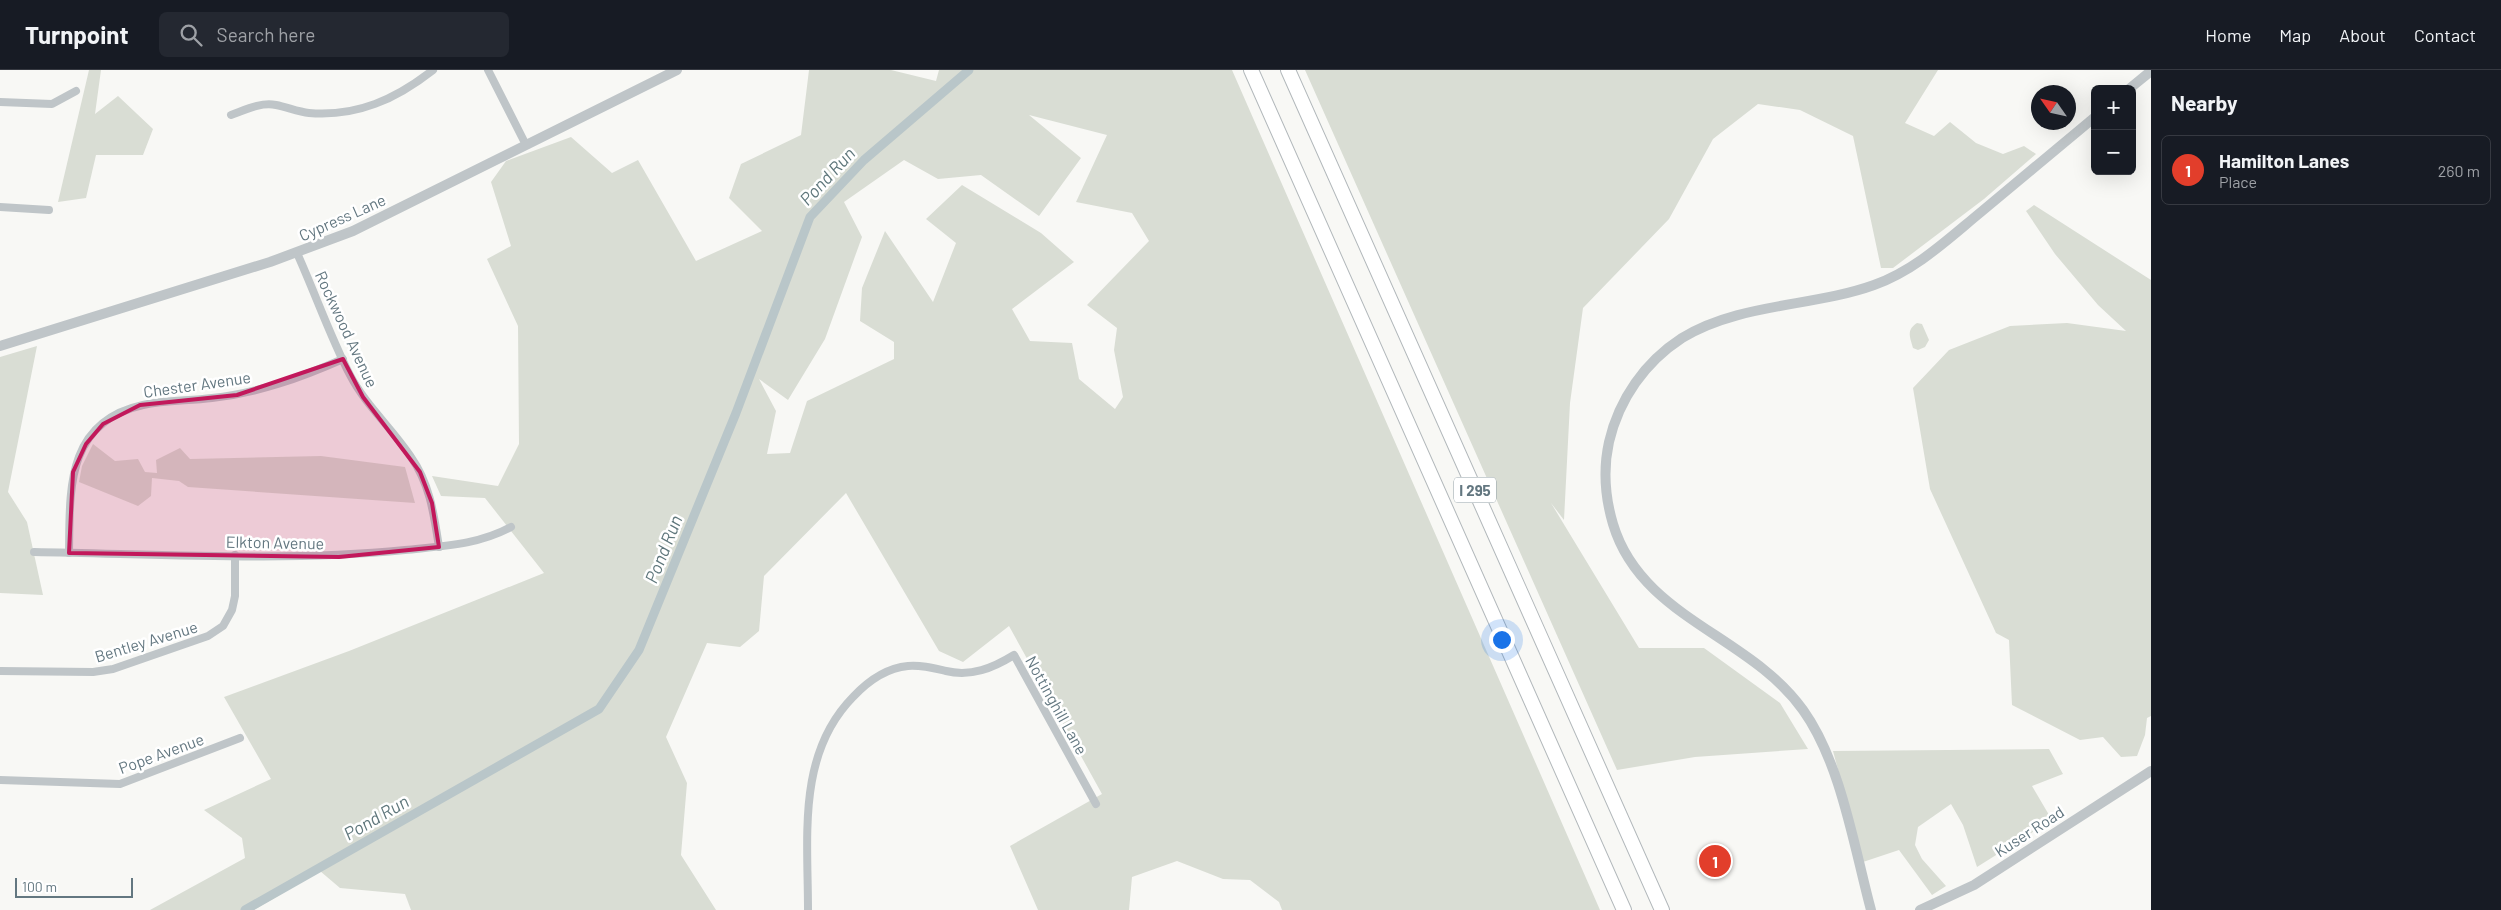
<!DOCTYPE html>
<html lang="en">
<head>
<meta charset="utf-8">
<style>
	body { margin:0; font-family:Barlow,sans-serif; background:#242831; color:#f1f3f6 }
	.controls { position:absolute; right:15px; top:15px; display:grid; overflow:hidden; border-radius:8px; box-shadow:0 5px 20px #0002 }
	.controls button { width:45px; height:45px; display:grid; place-items:center; padding:0; border:0; border-bottom:1px solid #363941; background:#171b24; color:#f1f3f6; font:25px sans-serif }
	.compass { position:absolute; left:2031px; top:15px; width:45px; height:45px; border-radius:50%; background:#171b24; box-shadow:0 5px 20px #0002; rotate:304deg }
	.scale { position:absolute; left:15px; bottom:12px; width:118px; box-sizing:border-box; padding-left:5px; border:2px solid #637780; border-top:0; font-size:14px; line-height:18px; white-space:nowrap; color:#637780; -webkit-text-stroke:4px #fff; paint-order:stroke }
	.you { position:absolute; left:1501px; top:569px; width:18px; height:18px; margin:-12px; border:4px solid #fff; border-radius:50%; background:#1a73e8; box-shadow:0 0 0 8px #1a73e833 }
	.badge { display:grid; place-items:center; width:32px; height:32px; border-radius:50%; background:#e23e2b; color:#fff; font-size:16px; font-weight:700 }
	.pin { position:absolute; translate:-50% -50%; border:2px solid #fff; box-shadow:0 1px 5px #0006 }
	.list { margin:0; padding:0; list-style:none }
	h2 { display:flex; justify-content:space-between; align-items:center; height:65px; margin:0; padding:0 20px; font-size:21px }
	h2 small { font-size:16px; font-weight:400; color:#9ea1a6 }
	.list li { display:grid; grid-template-columns:32px 1fr auto; gap:15px; align-items:center; box-sizing:border-box; height:70px; margin:0 10px 10px; padding:0 10px; border:1px solid #363941; border-radius:8px }
	.list b { display:block; font-size:19px; white-space:nowrap }
	.list p { margin:0; font-size:16px; white-space:nowrap; color:#9ea1a6 }
	.list em { font-size:16px; font-style:normal; color:#9ea1a6 }
	.icon { flex:none; width:28px; height:28px; fill:none; stroke:currentColor; stroke-width:2; stroke-linecap:round; stroke-linejoin:round }
	.map { position:relative; flex:none; width:2151px; height:840px; overflow:hidden }
	header { display:flex; align-items:center; gap:30px; box-sizing:border-box; height:70px; padding:0 25px; background:#171b24; border-bottom:1px solid #363941 }
	header strong { font-size:24px }
	nav { display:flex; gap:28px; margin-inline-start:auto; font-size:18px }
	.search { width:350px; height:45px; background:#242831; display:flex; align-items:center; gap:12px; box-sizing:border-box; padding:0 18px; border-radius:8px; color:#9ea1a6; font-size:19px }
	main { display:flex }
	aside { flex:1; background:#171b24 }
	.map>svg:first-child { display:block }
	.green { fill:#d9ddd4; fill-rule:evenodd }
	.lines { fill:none; stroke-linecap:round; stroke-linejoin:round }
	.canal { stroke:#b9c6c9; stroke-width:9 }
	.motorway-casing { stroke:#b2b8bb; stroke-width:16 }
	.minor { stroke:#bfc5c8; stroke-width:8 }
	.tertiary { stroke:#bfc5c8; stroke-width:10 }
	.motorway { stroke:#fff; stroke-width:14 }
	.marked { fill:#c2185b; fill-opacity:0.2; stroke:#c2185b; stroke-width:4; stroke-linejoin:round }
	.labels { text-anchor:middle; dominant-baseline:central; stroke-width:5; stroke-linejoin:round; paint-order:stroke }
	.shield { fill:#fff; stroke:#92a0a6; stroke-width:1 }
	.shield-label { font-size:15px; font-weight:bold; fill:#637780 }
	.street-label { font-size:16px; fill:#637780; stroke:#fff }
	.water-label { font-size:18px; font-style:italic; fill:#5e767b; stroke:#fff }
</style>
</head>
<body>
<header>
<strong>Turnpoint</strong>
<div class="search"><svg class="icon" aria-label="search" viewBox="0 0 24 24"><circle cx="10" cy="10" r="6"/><path d="M15 15l6 6"/></svg>Search here</div>
<nav><a>Home</a><a>Map</a><a>About</a><a>Contact</a></nav>
</header>
<main>
<div class="map">
<svg width="2151" height="840" viewBox="0 0 2151 840">
	<rect width="100%" height="100%" fill="#f8f8f5"/>
	<g class="green">
		<path d="M89,0H101L95,44L118,26L153,59L143,85H96L86,128L58,132Z"/>
		<path d="M809,0H891L936,11L939,0H1232L1600,840H1282L1279,832L1250,810L1223,809L1177,791L1132,807L1129,840H1038L1010,776L1102,724L1009,556L963,592L939,581L846,423L764,506L759,561L740,577L707,573L666,667L687,713L681,785L716,840H411L405,824L340,818L320,801L254,840H150L245,788L242,768L204,740L271,709L224,627L349,581L544,503L485,428L441,426L432,406L498,416L519,374L518,256L487,189L511,176L491,112L506,91L571,67L612,103L638,90L696,191L762,161L729,128L741,94L801,65ZM1029,45L1107,65L1076,132L1132,143L1149,171L1087,235L1117,258L1114,280L1123,327L1115,339L1079,309L1072,273L1030,271L1012,239L1074,192L1041,163L962,115L926,149L956,173L933,232L885,161L862,218L860,251L894,272V289L807,331L790,383L767,384L776,341L759,309L788,330L825,269L862,167L844,132L904,90L938,109L981,105L1039,146L1081,88Z"/>
		<path d="M1305,0H1938L1905,53L1934,66L1950,52L1976,73L2003,84L2024,76L2036,84L1984,129L1893,198H1881L1853,66L1800,40L1758,34L1713,69L1669,149L1583,238L1570,333L1564,450L1551,433L1639,578H1704L1780,633L1808,679L1695,687L1617,700Z"/>
		<path d="M2034,135L2151,210V646L2147,648L2145,665L2137,686L2121,687L2103,667L2080,670L2012,635L2009,570L1996,563L1930,419L1913,318L1949,280L2010,256L2067,253L2126,261L2098,235L2055,184L2026,141Z"/>
		<path d="M1917,253L1922,254L1929,270L1925,277L1918,280L1913,278C1910,267 1906,260 1917,253Z"/>
		<path d="M37,276L8,422L27,452L43,525L0,523V287Z"/>
		<path d="M93,374L115,391L138,389L145,402L157,403L156,390L180,378L190,389L321,386L405,397L415,433L188,417L179,411L152,408L151,426L138,436L79,412L82,396Z"/>
		<path d="M2049,679L2063,704L2032,716L2052,750L1977,797L1963,755L1951,734L1918,757L1915,775L1922,789L1946,816L1932,825L1899,780L1863,792L1833,681Z"/>
	</g>
	<g class="lines">
		<path class="canal" d="M245,840L599,639L639,580L736,343L810,147L864,90L969,0"/>
		<defs>
			<g id="motorway">
				<path d="M1251,0L1624,840"/>
				<path d="M1288,0L1662,840"/>
			</g>
		</defs>
		<use href="#motorway" class="motorway-casing"/>
		<g class="minor">
			<path d="M488,0L526,75"/>
			<path d="M0,32L52,34L76,21"/>
			<path d="M231,45C245,40 260,32 276,35C287,37 298,42 309,43C357,47 396,29 433,0"/>
			<path d="M0,137L49,140"/>
			<path d="M297,183C315,223 330,266 350,305C366,336 392,358 411,387C430,414 434,445 439,477"/>
			<path d="M34,482C158,484 282,492 405,480C442,476 478,475 511,457"/>
			<path d="M69,483C70,421 65,352 143,335C165,330 189,331 212,328C258,323 300,308 343,289"/>
			<path d="M0,601L93,602L113,599L208,566L223,556L232,540L235,526V485"/>
			<path d="M0,710L120,714L240,668"/>
			<path d="M808,840C808,766 797,684 853,627C868,611 886,598 908,596C922,595 933,598 946,601C971,607 993,598 1014,585L1096,734"/>
		</g>
		<g class="tertiary">
			<path d="M2129,19L2151,1"/>
			<path d="M0,276L270,192L353,161L677,0"/>
			<path d="M1871,840C1854,777 1841,693 1803,640C1750,565 1641,548 1613,454C1605,427 1603,399 1609,372C1619,329 1645,292 1682,268C1739,233 1813,237 1874,215C1916,200 1948,169 1981,142C2019,110 2057,79 2095,47"/>
			<path d="M1920,840L1974,815L2151,701"/>
		</g>
		<use href="#motorway" class="motorway"/>
	</g>
	<path class="marked" d="M343,289L363,327L420,402L432,433L439,477L339,487L69,483L73,402L86,374L103,354L140,335L237,325Z"/>
	<g class="labels">
		<rect class="shield" x="1454" y="407.5" width="42" height="25" rx="4"/>
		<g class="shield-label">
			<text x="1475" y="420">I 295</text>
		</g>
		<g class="street-label">
			<text transform="translate(342 147) rotate(-24)">Cypress Lane</text>
			<text transform="translate(347 259) rotate(65)">Rockwood Avenue</text>
			<text transform="translate(197 314) rotate(-8)">Chester Avenue</text>
			<text transform="translate(275 472) rotate(1)">Elkton Avenue</text>
			<text transform="translate(146 571) rotate(-17)">Bentley Avenue</text>
			<text transform="translate(1057 635) rotate(61)">Nottinghill Lane</text>
			<text transform="translate(161 683) rotate(-20)">Pope Avenue</text>
			<text transform="translate(2029 761) rotate(-33)">Kuser Road</text>
		</g>
		<g class="water-label">
			<text transform="translate(827 106) rotate(-47)">Pond Run</text>
			<text transform="translate(663 479) rotate(-68)">Pond Run</text>
			<text transform="translate(376 747) rotate(-30)">Pond Run</text>
		</g>
	</g>
</svg>
<div class="controls">
<button>+</button>
<button>−</button>
</div>
<svg class="compass" viewBox="-18 -18 36 36"><path d="M0-13l5 13h-10z" fill="#e53935"/><path d="M0 13l5-13h-10z" fill="#9ea1a6"/></svg>
<div class="scale">100 m</div>
<div class="you"></div>
<div class="pin badge" style="left:1715px;top:791px">1</div>
</div>
<aside>
<h2>Nearby<small></small></h2>
<ul class="list">
<li><span class="badge">1</span><div><b>Hamilton Lanes</b><p>Place</p></div><em>260 m</em></li>
</ul>
</aside>
</main>
</body>
</html>
